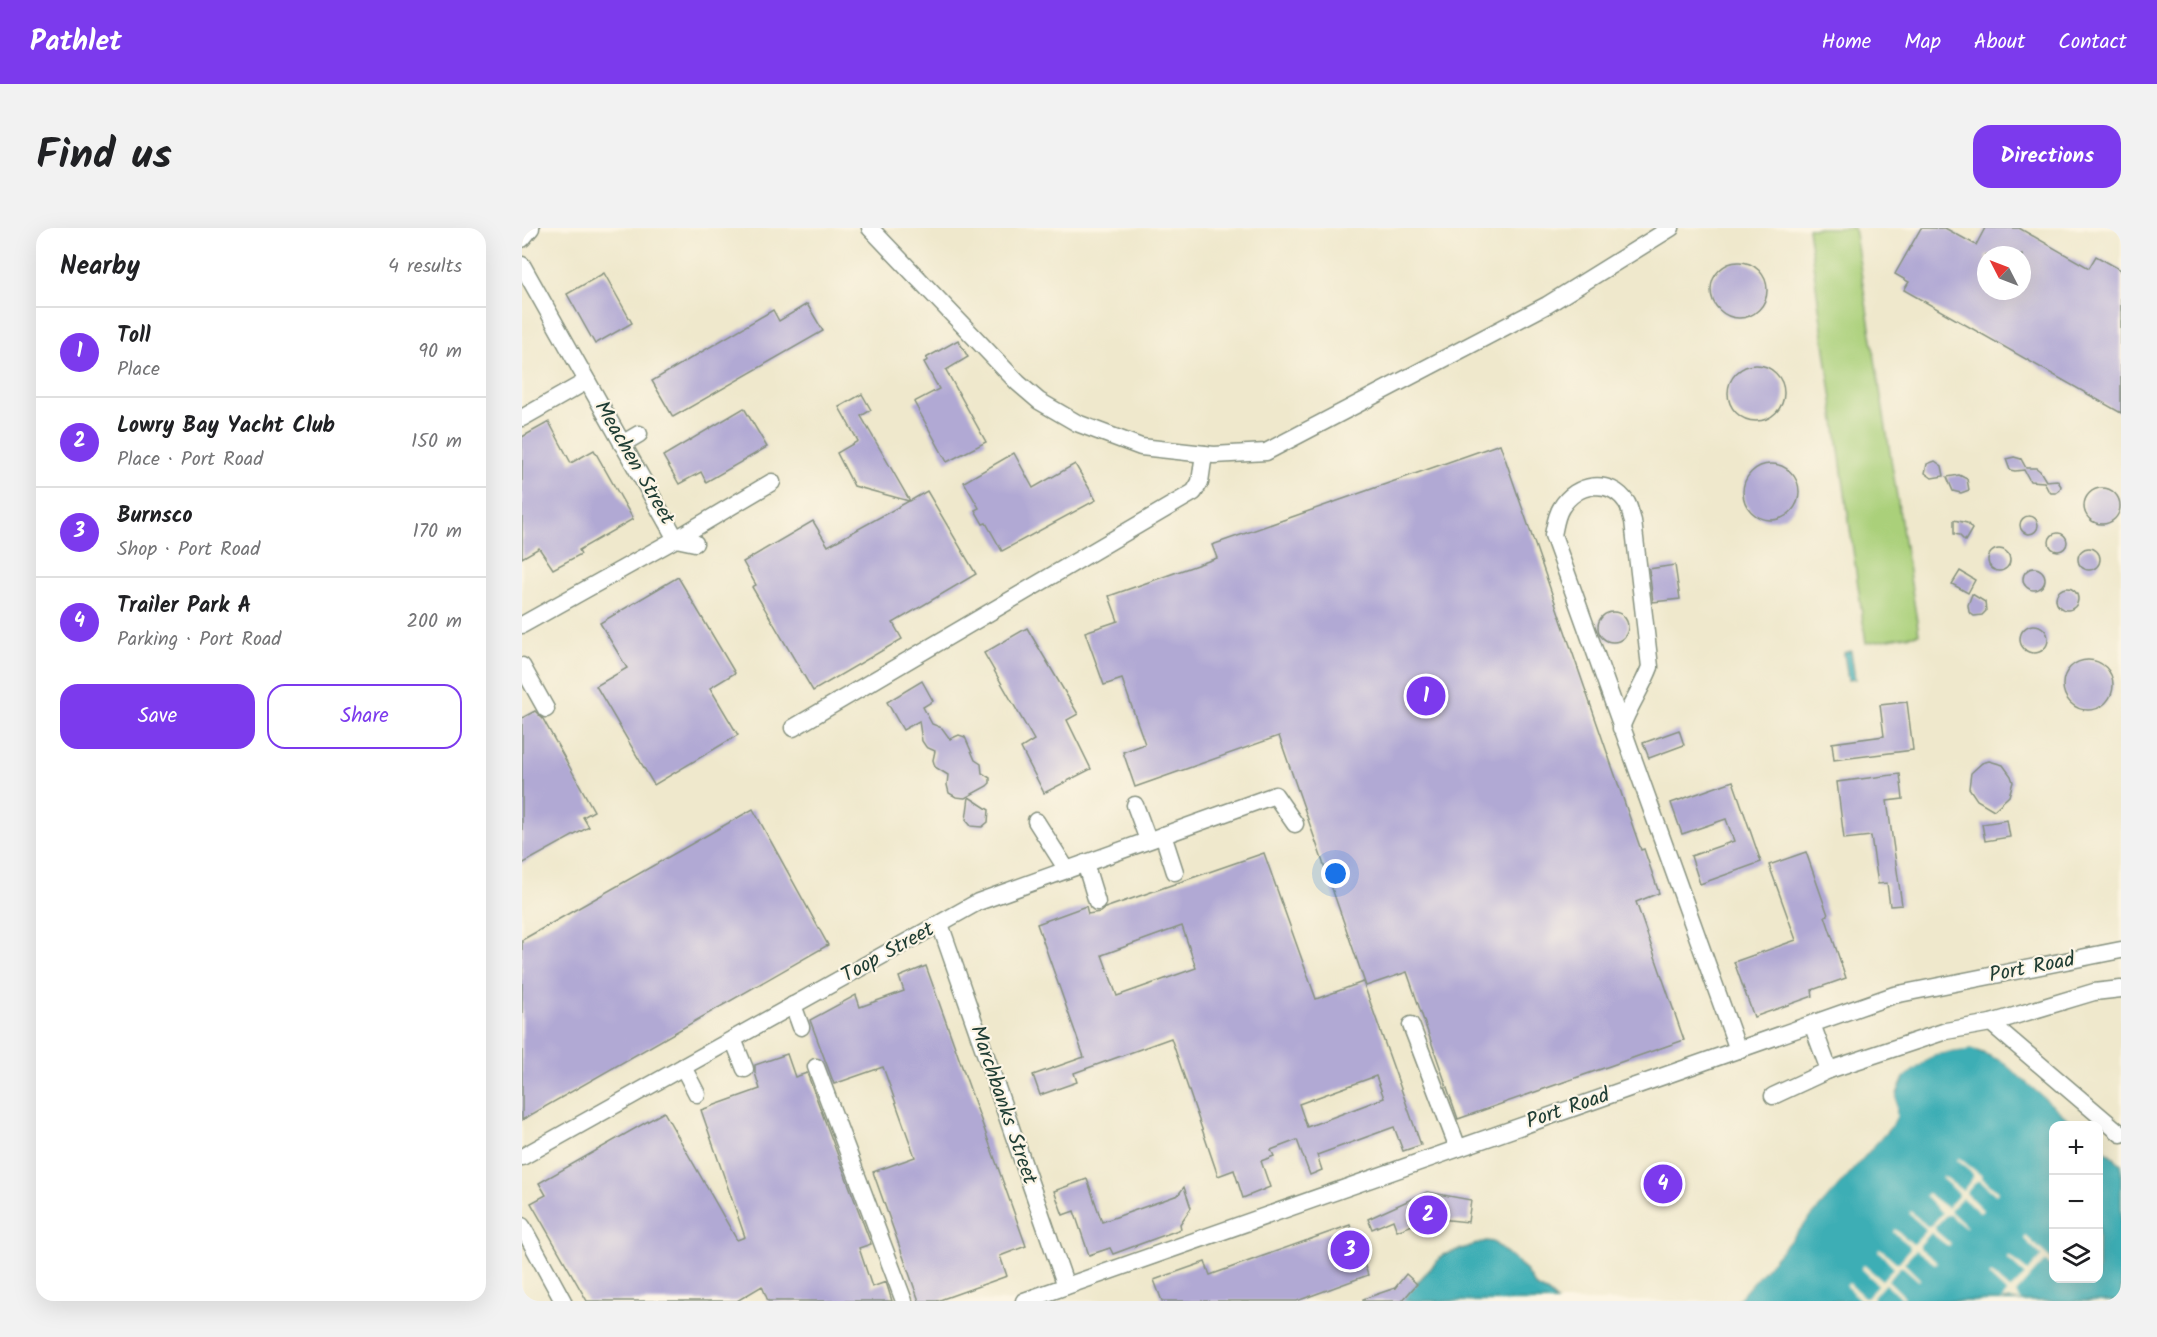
<!DOCTYPE html>
<html lang="en">
<head>
<meta charset="utf-8">
<style>
	body { margin:0; font-family:Kalam,sans-serif; background:#f2f2f2; color:#202124 }
	.controls { position:absolute; right:18px; bottom:18px; display:grid; overflow:hidden; border-radius:12px; box-shadow:0 6px 24px #0002 }
	.controls button { width:54px; height:54px; display:grid; place-items:center; padding:0; border:0; border-bottom:2px solid #e0e0e0; background:#fff; color:#202124; font:30px sans-serif }
	.compass { position:absolute; left:1455px; top:18px; width:54px; height:54px; border-radius:50%; background:#fff; box-shadow:0 6px 24px #0002; rotate:312deg }
	.you { position:absolute; left:814px; top:646px; width:21px; height:21px; margin:-15px; border:4px solid #fff; border-radius:50%; background:#1a73e8; box-shadow:0 0 0 9px #1a73e833 }
	.badge { display:grid; place-items:center; width:39px; height:39px; border-radius:50%; background:#7c3aed; color:#fff; font-size:20px; font-weight:700 }
	.pin { position:absolute; translate:-50% -50%; border:3px solid #fff; box-shadow:0 2px 6px #0006 }
	.list { margin:0; padding:0; list-style:none }
	h2 { display:flex; justify-content:space-between; align-items:center; height:78px; margin:0; padding:0 24px; font-size:26px }
	h2 small { font-size:20px; font-weight:400; color:#757577 }
	.list li { display:grid; grid-template-columns:39px 1fr auto; gap:18px; align-items:center; box-sizing:border-box; height:90px; padding:0 24px; border-top:2px solid #e0e0e0 }
	.list b { display:block; font-size:22px; white-space:nowrap }
	.list p { margin:0; font-size:20px; white-space:nowrap; color:#757577 }
	.list em { font-size:20px; font-style:normal; color:#757577 }
	.actions { display:flex; gap:12px; padding:18px 24px }
	.actions a { flex:1; padding:14px 0; border:2px solid #7c3aed; border-radius:18px; text-align:center; font-size:21px; color:#7c3aed }
	.actions .main { background:#7c3aed; color:#fff }
	.icon { flex:none; width:33px; height:33px; fill:none; stroke:currentColor; stroke-width:2; stroke-linecap:round; stroke-linejoin:round }
	.map { position:relative; flex:none; width:1599px; height:1073px; overflow:hidden; border-radius:18px }
	header { display:flex; align-items:center; gap:36px; box-sizing:border-box; height:84px; padding:0 30px; background:#7c3aed; color:#fff }
	header strong { font-size:28px }
	nav { display:flex; gap:33px; margin-inline-start:auto; font-size:21px }
	.intro { display:flex; align-items:center; justify-content:space-between; box-sizing:border-box; height:144px; padding:0 36px }
	h1 { margin:0; font-size:42px }
	.button { padding:15px 27px; border-radius:18px; background:#7c3aed; color:#fff; font-size:21px; font-weight:700 }
	main { display:flex; gap:36px; padding:0 36px }
	aside { flex:1; background:#fff; border-radius:18px; box-shadow:0 6px 24px #0002 }
	.map>svg:first-child { display:block }
	.green { fill:#aad07a; stroke:#648657; stroke-width:1.5 }
	.water { fill:#3caeb5; stroke:#2e7674; stroke-width:1.5 }
	.pier { fill:#efe8cc }
	.building { fill:#b1a9d4; fill-rule:evenodd }
	.lines { fill:none; stroke-linecap:round; stroke-linejoin:round }
	.minor-casing { stroke:#879280; stroke-width:19 }
	.minor { stroke:#fff; stroke-width:16 }
	.labels { text-anchor:middle; dominant-baseline:central; stroke-width:4.5; stroke-linejoin:round; paint-order:stroke }
	.street-label { font-size:21px; fill:#1f3d34; stroke:#fcf5e5 }
</style>
</head>
<body>
<header>
<strong>Pathlet</strong>
<nav><a>Home</a><a>Map</a><a>About</a><a>Contact</a></nav>
</header>
<div class="intro"><h1>Find us</h1><a class="button">Directions</a></div>
<main>
<aside>
<h2>Nearby<small>4 results</small></h2>
<ul class="list">
<li><span class="badge">1</span><div><b>Toll</b><p>Place</p></div><em>90 m</em></li>
<li><span class="badge">2</span><div><b>Lowry Bay Yacht Club</b><p>Place · Port Road</p></div><em>150 m</em></li>
<li><span class="badge">3</span><div><b>Burnsco</b><p>Shop · Port Road</p></div><em>170 m</em></li>
<li><span class="badge">4</span><div><b>Trailer Park A</b><p>Parking · Port Road</p></div><em>200 m</em></li>
</ul>
<div class="actions"><a class="main">Save</a><a>Share</a></div>
</aside>
<div class="map">
<svg width="1599" height="1073" viewBox="0 0 1599 1073">
	<rect width="100%" height="100%" fill="#fcf5e5"/>
	<filter id="ink" filterUnits="userSpaceOnUse"><feTurbulence type="fractalNoise" baseFrequency=".0167" numOctaves="2"/><feDisplacementMap in="SourceGraphic" scale="12" xChannelSelector="R" yChannelSelector="G"/><feConvolveMatrix kernelMatrix="1 2 1 2 8 2 1 2 1" color-interpolation-filters="sRGB"/></filter>
	<filter id="wash" filterUnits="userSpaceOnUse"><feTurbulence type="fractalNoise" baseFrequency=".008" numOctaves="4" result="noise"/><feDisplacementMap in="SourceGraphic" scale="24" xChannelSelector="R" yChannelSelector="G"/><feGaussianBlur stdDeviation="1.35" result="paint"/><feColorMatrix in="noise" values="0 0 0 0 0 0 0 0 0 0 0 0 0 0 0 0 0 1.4 0 .05"/><feComposite in="paint" operator="in"/></filter>
	<g filter="url(#wash)">
		<rect width="100%" height="100%" fill="#efe8cc"/>
		<path class="green" d="M1286,0H1332L1397,406L1344,415Z"/>
		<g class="water">
			<path d="M1329,423L1333,451L1326,452L1322,425Z"/>
			<path d="M1451,821L1480,833L1554,897L1532,898V1050H1576L1577,917L1599,936V1073H1214L1370,897L1374,889V868L1382,849L1413,826Z"/>
			<path d="M964,1013L971,1014L1001,1039L1014,1059L1026,1065L1035,1073H878L921,1027Z"/>
		</g>
		<g class="pier">
			<path d="M1451,818L1481,831L1557,898L1554,897L1480,833L1461,824L1451,821L1413,826L1382,849L1377,857L1374,868V889L1370,897L1214,1073H1211L1367,896L1371,888V867L1374,856L1380,847L1412,823Z"/>
			<path d="M1437,930L1459,947L1460,950L1476,964L1474,967L1458,953H1455L1444,965L1461,982L1458,985L1440,970L1428,983L1445,999L1443,1000L1428,987H1424L1413,999L1414,1003L1429,1016L1427,1019L1409,1005L1398,1017V1020L1415,1034L1413,1036L1394,1022L1382,1035L1398,1051L1397,1053L1381,1039H1378L1366,1052L1383,1069L1381,1071L1363,1056L1351,1069L1353,1073H1339L1324,1058L1327,1055L1342,1069H1345L1356,1057L1339,1040L1342,1037L1360,1052L1372,1039L1356,1023L1358,1020L1374,1034H1377L1388,1021L1387,1017L1371,1004L1373,1001L1391,1016L1393,1015L1404,1003L1403,1000L1387,986L1388,983L1405,998H1409L1420,985L1403,968L1405,965L1425,980L1436,968L1435,964L1419,950L1421,948L1441,963L1451,949V946L1434,932Z"/>
			<path d="M1504,1008L1531,1033V1039L1525,1034H1522L1494,1065L1499,1073L1488,1071L1479,1073L1485,1065L1467,1048L1469,1045L1487,1061H1489L1503,1047L1485,1030L1487,1028L1506,1043L1520,1028L1502,1011Z"/>
		</g>
		<g id="blocks">
			<g class="building">
				<path d="M1399,0H1423L1454,17L1463,0H1497L1567,40L1574,28L1599,42V185L1382,62L1387,54L1373,46ZM1464,27H1500V63H1464Z"/>
				<circle cx="1217" cy="62" r="28"/>
				<path d="M82,45L110,95L73,116L45,66Z"/>
				<path d="M285,76L301,103L151,189L130,153L251,82L257,93Z"/>
				<path d="M436,112L446,129L424,142L464,214L425,234L392,174L417,161L402,134L406,132L404,130Z"/>
				<circle cx="1234" cy="165" r="28"/>
				<path d="M340,166L349,182L339,188L388,273L405,263L454,346L371,395L380,411L291,463L230,359L234,357L221,334L291,293L306,318L387,273L332,258L315,225L336,213L317,179Z"/>
				<path d="M222,180L245,219L184,254L179,244L157,256L141,228Z"/>
				<path d="M27,194L49,235L72,222L111,291L57,322L59,326L31,341L17,320L0,330V209Z"/>
				<path d="M978,216L1119,622L1122,621L1137,665L1114,674L1162,812L936,891L885,744L844,758L757,508L613,559L601,524L623,516L600,451L582,457L563,404L596,393L587,368L695,330L690,317Z"/>
				<path d="M492,225L511,260L553,236L574,272L480,323L464,295L461,296L453,282L457,280L442,254Z"/>
				<path d="M1492,229L1499,231L1504,240H1514L1518,243L1524,253L1535,252L1539,258L1538,262L1534,265H1529L1526,262L1522,254L1508,253L1502,242L1493,243L1488,242L1484,231Z"/>
				<path d="M1413,233L1420,238L1422,248L1410,250L1403,245L1405,236Z"/>
				<circle cx="1249" cy="264" r="28"/>
				<path d="M1437,247L1445,251L1447,262L1439,265L1431,263L1425,249Z"/>
				<circle cx="1580" cy="278" r="18"/>
				<circle cx="1507" cy="297" r="9"/>
				<path d="M1432,292L1445,295L1450,301L1443,313L1437,307L1432,306Z"/>
				<circle cx="1536" cy="314" r="9"/>
				<circle cx="1567" cy="331" r="11"/>
				<circle cx="1477" cy="332" r="11"/>
				<path d="M1153,337L1158,371L1131,374L1127,341Z"/>
				<circle cx="1512" cy="351" r="11"/>
				<path d="M1438,343L1453,352L1446,365L1430,356Z"/>
				<path d="M156,349L213,445L188,460L216,507L132,557L74,458L105,440L78,395Z"/>
				<circle cx="1545" cy="371" r="11"/>
				<path d="M1450,366L1463,374L1464,383L1460,387L1452,388L1447,384L1446,377Z"/>
				<circle cx="1091" cy="399" r="15"/>
				<circle cx="1512" cy="411" r="14"/>
				<path d="M505,400L556,486L545,492L569,541L522,565L499,520L512,512L462,425Z"/>
				<circle cx="1566" cy="457" r="25"/>
				<path d="M400,453L411,473L401,479L410,496L420,500L428,511L437,507L443,509L453,532L459,536L460,545L468,550V555L465,558L443,570L434,569L427,565L425,557L426,547L413,539L411,532L413,523L404,519L400,513L397,493L381,502L365,474Z"/>
				<path d="M1385,474L1391,522L1312,532L1310,515L1362,508L1358,477Z"/>
				<path d="M13,483L21,491L72,583L61,589L67,599L0,636V490Z"/>
				<path d="M1157,502L1162,517L1127,530L1121,515Z"/>
				<path d="M1467,533L1481,537L1489,548L1491,554L1487,568L1472,582L1455,572L1447,560L1449,545L1460,535Z"/>
				<path d="M1378,546L1381,571L1365,573L1380,677L1368,678L1365,655L1356,656L1349,608L1322,611L1315,554Z"/>
				<path d="M1211,553L1239,634L1178,656L1169,628L1212,613L1204,591L1160,606L1149,575Z"/>
				<path d="M447,569L467,582L466,594L460,599L449,598L444,592Z"/>
				<path d="M231,581L306,717L0,892V712Z"/>
				<path d="M1485,592L1488,609L1463,613L1460,596Z"/>
				<path d="M1284,624L1306,687L1303,688L1324,750L1290,762L1291,768L1232,789L1212,734L1274,712L1247,637Z"/>
				<path d="M742,625L794,771L841,754L899,917L881,923L872,899L795,927L800,942L788,947L775,912L749,922L752,928L739,933L748,959L721,970L712,942L696,948L649,810L552,845L555,854L518,867L511,847L562,829L515,696L564,678L566,686L578,684L583,680ZM660,698L674,740L595,768L580,727ZM854,848L862,870L785,899L777,876Z"/>
				<path d="M404,738L504,1018L478,1028L485,1048L415,1073H397L351,944L393,929L361,839L312,856L288,792L334,767L338,779L382,763L377,749Z"/>
				<path d="M265,826L273,849L285,845L349,1016L337,1020L350,1059L364,1054L370,1073H246L240,1058L215,1073H65L9,975L24,967L17,955L142,884L215,1012L223,1009L179,882L238,861L233,845V837Z"/>
				<path d="M565,951L580,994L656,967L662,959L669,980L658,996L659,1001L591,1026L588,1020L567,1027L552,983L541,987L532,963Z"/>
				<path d="M905,964L949,972L946,994L908,990L875,1003L871,992L850,1001L846,991Z"/>
				<path d="M828,997L846,1047L775,1073H640L632,1052L683,1034L688,1047Z"/>
				<path d="M884,1046L895,1056L880,1073H841V1071L873,1060Z"/>
			</g>
		</g>
	</g>
	<g filter="url(#ink)">
		<use href="#blocks" fill-opacity="0" stroke="#879280" stroke-width="1.5"/>
		<g class="lines">
			<defs>
				<g id="minor">
					<path d="M348,0L496,155L517,173L555,195L619,219L692,227L744,224L1025,77L1149,0"/>
					<path d="M0,11L9,0"/>
					<path d="M0,37L154,311L0,397"/>
					<path d="M0,190L65,153"/>
					<path d="M100,216L117,206"/>
					<path d="M173,315L154,311L250,254"/>
					<path d="M0,438L24,481"/>
					<path d="M271,500L672,264L678,254L682,226"/>
					<path d="M1099,500C1107,478 1120,460 1128,439L1111,293C1109,288 1108,280 1105,275C1088,249 1054,255 1039,280C1034,288 1033,298 1031,307L1216,822"/>
					<path d="M613,577L626,612"/>
					<path d="M514,593L545,642"/>
					<path d="M641,607L653,644"/>
					<path d="M563,635L575,674"/>
					<path d="M418,696L544,1058"/>
					<path d="M271,777L279,799"/>
					<path d="M1469,795L1572,764L1599,761"/>
					<path d="M1290,796L1307,842"/>
					<path d="M889,797L936,920"/>
					<path d="M211,811L223,841"/>
					<path d="M161,839L175,866"/>
					<path d="M294,839L382,1073"/>
					<path d="M1251,868L1307,842L1424,803L1469,795L1599,906"/>
					<path d="M0,929L456,674L753,567L773,596"/>
					<path d="M0,998L41,1073"/>
					<path d="M502,1073L1372,767L1599,722"/>
				</g>
			</defs>
			<use href="#minor" class="minor-casing"/>
			<use href="#minor" class="minor"/>
		</g>
	</g>
	<g class="labels">
		<g class="street-label">
			<text transform="translate(112 235) rotate(60)">Meachen Street</text>
			<text transform="translate(366 725) rotate(-29)">Toop Street</text>
			<text transform="translate(1510 740) rotate(-11)">Port Road</text>
			<text transform="translate(481 877) rotate(71)">Marchbanks Street</text>
			<text transform="translate(1046 881) rotate(-19)">Port Road</text>
		</g>
	</g>
</svg>
<div class="controls">
<button>+</button>
<button>−</button>
<button><svg class="icon" aria-label="layers" viewBox="0 0 24 24"><path d="M12 4l9 5-9 5-9-5zM3 14l9 5 9-5"/></svg></button>
</div>
<svg class="compass" viewBox="-18 -18 36 36"><path d="M0-13l5 13h-10z" fill="#e53935"/><path d="M0 13l5-13h-10z" fill="#757577"/></svg>
<div class="you"></div>
<div class="pin badge" style="left:904px;top:468px">1</div>
<div class="pin badge" style="left:906px;top:987px">2</div>
<div class="pin badge" style="left:828px;top:1022px">3</div>
<div class="pin badge" style="left:1141px;top:956px">4</div>
</div>
</main>
</body>
</html>
